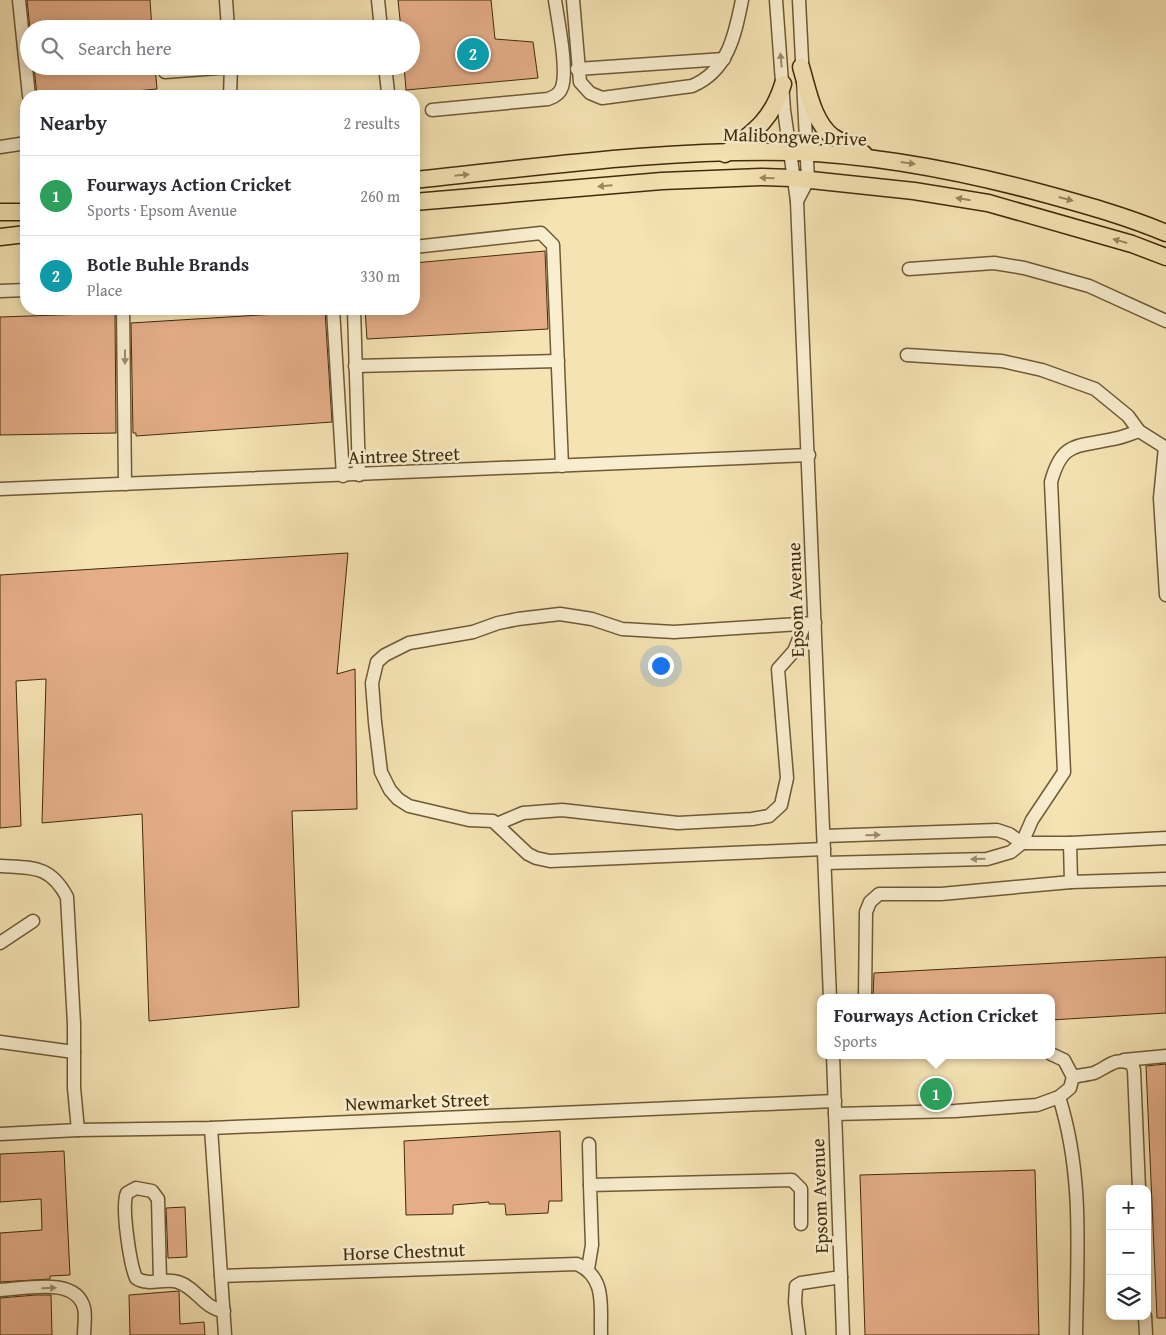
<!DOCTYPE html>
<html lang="en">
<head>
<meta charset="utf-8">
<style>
	body { margin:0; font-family:"Gentium Book Plus",serif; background:#f2f2f3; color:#2b2b33 }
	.controls { position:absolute; right:15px; bottom:15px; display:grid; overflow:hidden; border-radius:10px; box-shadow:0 2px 12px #0003 }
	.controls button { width:45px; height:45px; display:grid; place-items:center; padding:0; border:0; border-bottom:1px solid #e1e1e2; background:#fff; color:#2b2b33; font:25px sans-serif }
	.you { position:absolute; left:660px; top:665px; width:18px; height:18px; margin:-12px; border:4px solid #fff; border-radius:50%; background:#1a73e8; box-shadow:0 0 0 8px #1a73e833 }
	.badge { display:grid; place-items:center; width:32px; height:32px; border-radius:50%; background:#8f2418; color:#fff; font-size:16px; font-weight:700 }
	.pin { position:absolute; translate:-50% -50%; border:2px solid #fff; box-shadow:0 1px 5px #0006 }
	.popup { position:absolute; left:817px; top:994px; width:238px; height:65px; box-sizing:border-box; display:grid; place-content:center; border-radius:10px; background:#fff; filter:drop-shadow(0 1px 4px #0005); font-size:16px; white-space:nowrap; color:#7c7c81 }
	.popup b { font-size:19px; color:#2b2b33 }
	.popup::after { content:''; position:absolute; left:50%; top:100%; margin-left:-10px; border:10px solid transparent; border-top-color:#fff }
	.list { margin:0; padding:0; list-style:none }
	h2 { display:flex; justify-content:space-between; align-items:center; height:65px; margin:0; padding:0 20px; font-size:21px }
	h2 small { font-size:16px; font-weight:400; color:#7c7c81 }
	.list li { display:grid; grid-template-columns:32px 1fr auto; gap:15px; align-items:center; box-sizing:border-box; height:80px; padding:0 20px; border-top:1px solid #e1e1e2 }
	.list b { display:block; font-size:19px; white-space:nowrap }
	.list p { margin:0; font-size:16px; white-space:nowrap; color:#7c7c81 }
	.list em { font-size:16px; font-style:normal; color:#7c7c81 }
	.icon { flex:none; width:28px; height:28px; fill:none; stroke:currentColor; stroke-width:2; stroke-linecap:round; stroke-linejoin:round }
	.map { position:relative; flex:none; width:1166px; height:1335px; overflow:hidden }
	.search { position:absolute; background:#fff; box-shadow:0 2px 12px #0003; left:20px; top:20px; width:400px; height:55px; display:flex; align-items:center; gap:12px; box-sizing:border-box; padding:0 18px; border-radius:28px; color:#7c7c81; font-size:19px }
	.panel { position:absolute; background:#fff; box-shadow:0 2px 12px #0003; left:20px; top:90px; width:400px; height:225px; border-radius:20px }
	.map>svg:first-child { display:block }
	.building { fill:#e5ae89; stroke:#422b09 }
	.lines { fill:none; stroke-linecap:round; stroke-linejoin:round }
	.minor-casing { stroke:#6f5934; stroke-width:15 }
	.major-casing { stroke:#422b09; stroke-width:19 }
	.minor { stroke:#f8edce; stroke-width:12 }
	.major { stroke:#f5e3b4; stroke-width:16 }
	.oneway { fill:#9d8c6c }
	.oneway2 { fill:#9c875e }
	.labels { text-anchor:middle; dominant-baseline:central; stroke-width:5; stroke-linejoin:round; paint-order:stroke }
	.street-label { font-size:19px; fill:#422b09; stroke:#f8edce }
</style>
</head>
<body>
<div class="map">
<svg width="1166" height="1335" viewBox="0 0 1166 1335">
	<rect width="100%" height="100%" fill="#f5e3b4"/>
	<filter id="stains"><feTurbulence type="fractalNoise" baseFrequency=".004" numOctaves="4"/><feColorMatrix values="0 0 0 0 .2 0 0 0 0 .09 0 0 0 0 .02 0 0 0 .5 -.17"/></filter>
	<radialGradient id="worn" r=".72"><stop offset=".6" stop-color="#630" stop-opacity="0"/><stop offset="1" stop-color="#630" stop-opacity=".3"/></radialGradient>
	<g class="building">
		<path d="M27,0H150L152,29H30Z"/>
		<path d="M398,0H491L495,39L533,42L538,78L406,90L404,66H411V29H401Z"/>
		<path d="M34,66H155L157,89L85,96H37Z"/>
		<path d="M545,251L548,329L367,339L365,309H414V263Z"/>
		<path d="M325,311L332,422L136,436V433H133L131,323Z"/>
		<path d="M115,313L116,433L0,435V317Z"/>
		<path d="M348,553L337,674L355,669L357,809L292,811L299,1007L149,1021L142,814L42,823L46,679L16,681L21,826L0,828V575Z"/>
		<path d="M1166,957V1013L1051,1020V998H873L874,973Z"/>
		<path d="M1166,1064V1318H1157L1146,1066Z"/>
		<path d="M560,1131L562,1201H549L548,1213L506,1215L505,1204H489V1202L453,1205V1214L406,1215L404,1141Z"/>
		<path d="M64,1151L70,1275L50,1276V1279L0,1282V1233L42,1230L41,1199L0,1202V1154Z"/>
		<path d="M1035,1170L1039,1335H865L860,1175Z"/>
		<path d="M185,1207L187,1257L168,1258L166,1208Z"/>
		<path d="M179,1291L180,1324L204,1322L205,1335H130L129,1295Z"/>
		<path d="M36,1295H51L52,1335H0V1298Z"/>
	</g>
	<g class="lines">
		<defs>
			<g id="minor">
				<path d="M19,0L29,96"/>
				<path d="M226,0L228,29"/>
				<path d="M378,0L381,29"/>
				<path d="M573,0L580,82L590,93L602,98L692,86C728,71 735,35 742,0"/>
				<path d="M776,0L784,110L797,201L830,998"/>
				<path d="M577,69L724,59"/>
				<path d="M165,72L231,67"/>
				<path d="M230,96L231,66"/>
				<path d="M385,96L388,92L385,66"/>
				<path d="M432,110L548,99C554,97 560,94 562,87C568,69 558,21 555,0"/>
				<path d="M0,147L26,143"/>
				<path d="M797,201L808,180L799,0"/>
				<path d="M414,247L541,233L553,245L562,466"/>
				<path d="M909,269L994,263L1024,268L1089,286L1166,321"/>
				<path d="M0,291L26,290"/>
				<path d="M123,309L125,484"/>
				<path d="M333,309L343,476"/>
				<path d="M354,309L359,475"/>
				<path d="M907,355L1002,361L1042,370L1095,389L1128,416L1139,431L1166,448"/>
				<path d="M355,366L558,361"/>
				<path d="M1165,447L1160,498L1166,595"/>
				<path d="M0,489L809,455"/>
				<path d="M815,623L674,632L622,629L592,619L560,614L518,619L498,623L473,632L409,643L385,655L377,662L372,683L375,722L381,772L390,790L398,799L409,806L469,820L493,821L528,854L536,858L550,861L824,849"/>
				<path d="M497,824L523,813L562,810L678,823L752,819L769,816L781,805L787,778L778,669L794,651L805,624"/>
				<path d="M824,836L997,830L1009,834L1022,843H1070L1071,882L1166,879"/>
				<path d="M1070,843L1166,838"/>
				<path d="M825,863L987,859L1011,852L1022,843L1032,820L1064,772L1051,482C1062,441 1077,447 1113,439C1121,438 1130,434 1139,431"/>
				<path d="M1,866C33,868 50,865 67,897L74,1024V1088L78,1130"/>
				<path d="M0,943L33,921"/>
				<path d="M865,998L866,912L870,902L879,894H941L1071,882"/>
				<path d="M0,1042L74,1052"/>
				<path d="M1051,1054L1064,1060L1073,1077"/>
				<path d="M833,1055L843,1335"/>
				<path d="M1124,1060L1166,1056"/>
				<path d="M1059,1097C1084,1176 1077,1254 1076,1335"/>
				<path d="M835,1114L955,1111L1037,1105L1059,1097L1070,1088L1073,1077C1079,1075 1087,1075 1094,1073C1108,1067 1116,1056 1132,1064L1134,1070L1139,1189"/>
				<path d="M211,1128L225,1335"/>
				<path d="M0,1134L78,1130L211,1128L835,1101"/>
				<path d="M589,1144L590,1185"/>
				<path d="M588,1269L592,1245L590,1185L792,1180L801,1189V1224"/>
				<path d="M221,1276L577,1264C607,1278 600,1307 601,1335"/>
				<path d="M160,1281L158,1199L152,1191L136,1188L127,1193C121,1206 130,1264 136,1278C149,1287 165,1277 178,1282C197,1288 203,1308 224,1311"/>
				<path d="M0,1290C25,1289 76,1276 84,1308C86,1316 84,1326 84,1335"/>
				<path d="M1145,1316L1146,1335"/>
				<path d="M799,1335L795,1302L796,1286L801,1283L841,1277"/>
			</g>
			<g id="major">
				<path d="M801,67C808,90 813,122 833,137C843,143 854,148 864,154"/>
				<path d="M725,154C754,132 772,120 783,84"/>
				<path d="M414,180C539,167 666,149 793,152C880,155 965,172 1049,195C1089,206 1128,217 1166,233"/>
				<path d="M414,202L662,181L761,177L792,178L914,191L988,203L1132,244L1166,257"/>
				<path d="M0,212H26"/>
				<path d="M0,237L26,234"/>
			</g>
		</defs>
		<use href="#minor" class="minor-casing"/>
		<use href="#major" class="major-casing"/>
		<use href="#minor" class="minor"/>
		<use href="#major" class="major"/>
	</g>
	<defs><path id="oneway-solid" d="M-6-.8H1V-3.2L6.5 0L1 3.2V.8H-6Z" transform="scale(1.25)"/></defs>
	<g class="oneway">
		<use href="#oneway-solid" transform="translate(781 60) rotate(-95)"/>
		<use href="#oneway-solid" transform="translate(125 357) rotate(90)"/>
		<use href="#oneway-solid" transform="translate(873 835) rotate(-2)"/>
		<use href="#oneway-solid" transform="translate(978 859) rotate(179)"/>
		<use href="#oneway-solid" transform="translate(49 1288) rotate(-2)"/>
	</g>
	<g class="oneway2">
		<use href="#oneway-solid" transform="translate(908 163) rotate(8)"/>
		<use href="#oneway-solid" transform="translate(462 175) rotate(-6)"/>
		<use href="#oneway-solid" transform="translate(767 178) rotate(-178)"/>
		<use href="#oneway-solid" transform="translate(605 186) rotate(175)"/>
		<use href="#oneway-solid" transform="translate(963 199) rotate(-171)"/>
		<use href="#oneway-solid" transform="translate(1066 199) rotate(15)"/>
		<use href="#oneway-solid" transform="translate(1120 241) rotate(-164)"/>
	</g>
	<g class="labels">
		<g class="street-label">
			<text transform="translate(795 136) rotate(2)">Malibongwe Drive</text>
			<text transform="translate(404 455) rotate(-2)">Aintree Street</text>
			<text transform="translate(795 600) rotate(-92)">Epsom Avenue</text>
			<text transform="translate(417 1101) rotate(-2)">Newmarket Street</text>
			<text transform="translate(819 1196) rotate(-92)">Epsom Avenue</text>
			<text transform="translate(404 1251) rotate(-2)">Horse Chestnut</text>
		</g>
	</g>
	<rect width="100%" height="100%" filter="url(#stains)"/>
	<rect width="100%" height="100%" fill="url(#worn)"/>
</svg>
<div class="controls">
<button>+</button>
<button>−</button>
<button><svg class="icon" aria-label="layers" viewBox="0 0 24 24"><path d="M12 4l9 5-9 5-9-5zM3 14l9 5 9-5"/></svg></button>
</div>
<div class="you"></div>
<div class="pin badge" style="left:936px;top:1094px;background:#2e9e5b">1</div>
<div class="popup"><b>Fourways Action Cricket</b>Sports</div>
<div class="pin badge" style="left:473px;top:54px;background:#0f9aa8">2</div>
<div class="search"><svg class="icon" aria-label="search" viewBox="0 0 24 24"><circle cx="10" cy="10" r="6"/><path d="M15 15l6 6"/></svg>Search here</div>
<section class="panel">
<h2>Nearby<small>2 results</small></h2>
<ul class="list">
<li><span class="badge" style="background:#2e9e5b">1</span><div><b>Fourways Action Cricket</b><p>Sports · Epsom Avenue</p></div><em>260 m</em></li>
<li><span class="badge" style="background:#0f9aa8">2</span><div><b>Botle Buhle Brands</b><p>Place</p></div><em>330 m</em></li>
</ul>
</section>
</div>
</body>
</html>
